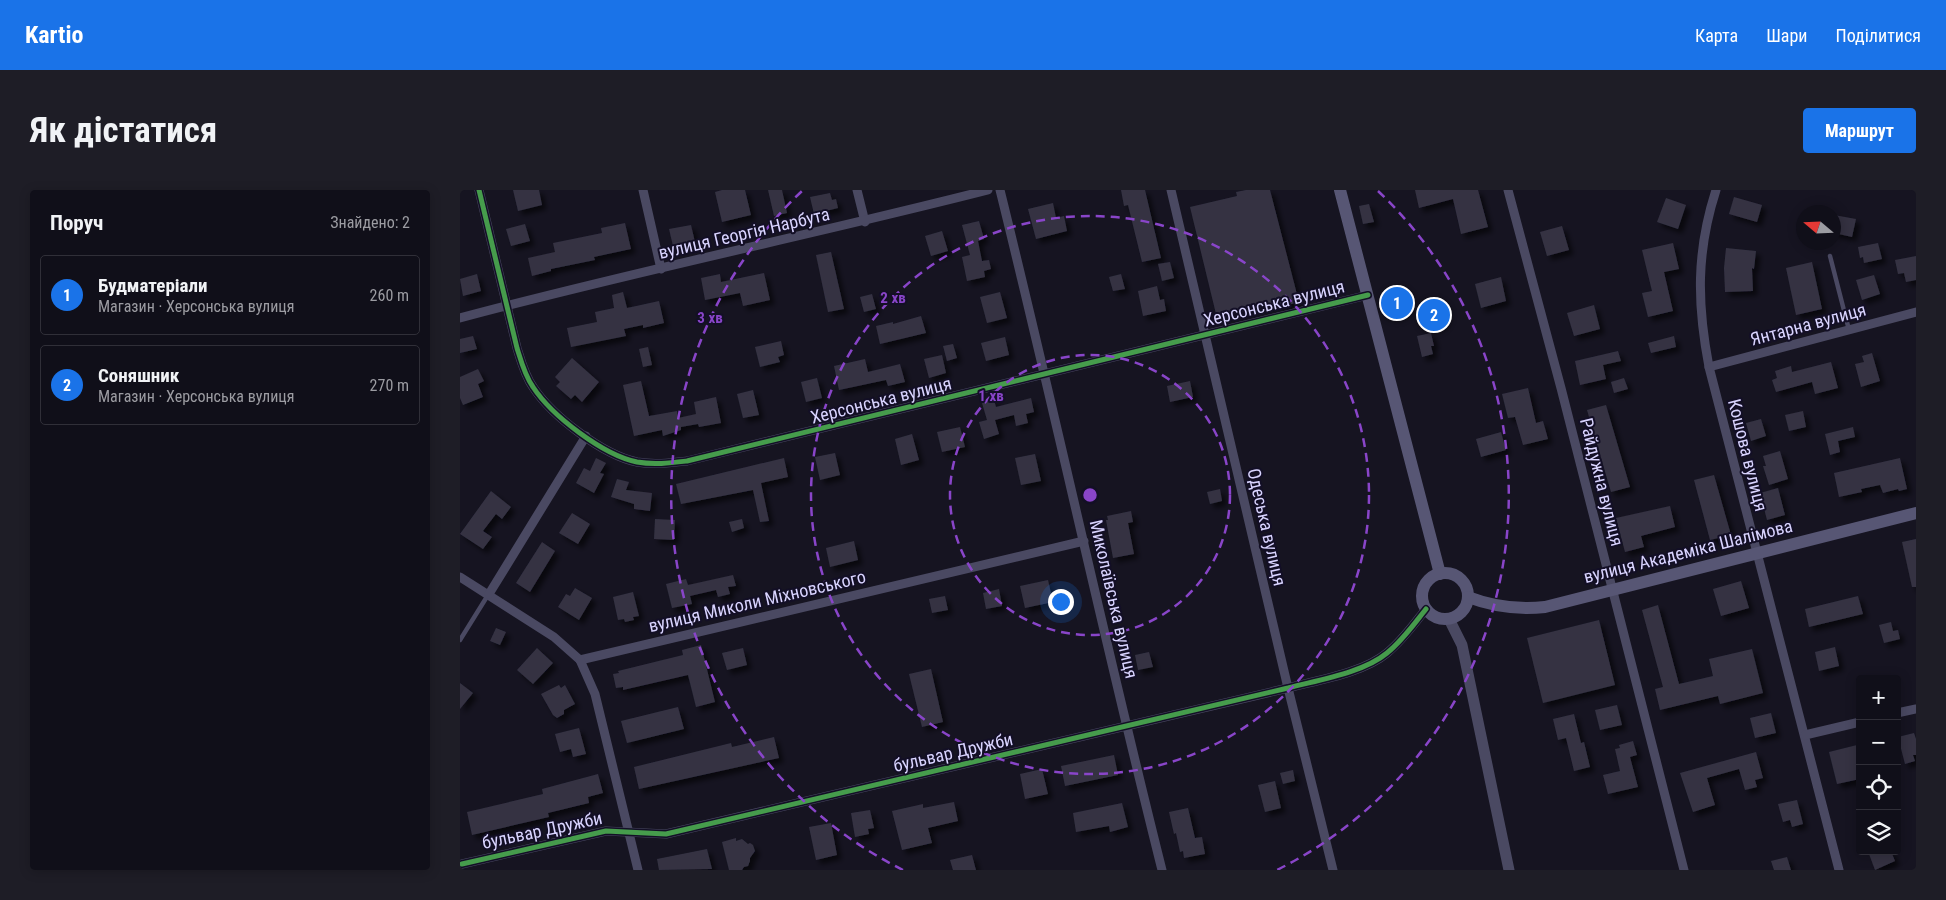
<!DOCTYPE html>
<html lang="uk">
<head>
<meta charset="utf-8">
<style>
	body { margin:0; font-family:"Roboto Condensed",sans-serif; background:#1e1d26; color:#f1f3f6 }
	.controls { position:absolute; right:15px; bottom:15px; display:grid; overflow:hidden; border-radius:5px; box-shadow:0 2px 12px #0003 }
	.controls button { width:45px; height:45px; display:grid; place-items:center; padding:0; border:0; border-bottom:1px solid #302f38; background:#100f19; color:#f1f3f6; font:25px sans-serif }
	.compass { position:absolute; left:1336px; top:15px; width:45px; height:45px; border-radius:50%; background:#100f19; box-shadow:0 2px 12px #0003; rotate:289deg }
	.you { position:absolute; left:600px; top:411px; width:18px; height:18px; margin:-12px; border:4px solid #fff; border-radius:50%; background:#1a73e8; box-shadow:0 0 0 8px #1a73e833 }
	.badge { display:grid; place-items:center; width:32px; height:32px; border-radius:50%; background:#1a73e8; color:#fff; font-size:16px; font-weight:700 }
	.pin { position:absolute; translate:-50% -50%; border:2px solid #fff; box-shadow:0 1px 5px #0006 }
	.list { margin:0; padding:0; list-style:none }
	h2 { display:flex; justify-content:space-between; align-items:center; height:65px; margin:0; padding:0 20px; font-size:21px }
	h2 small { font-size:16px; font-weight:400; color:#9c9ca2 }
	.list li { display:grid; grid-template-columns:32px 1fr auto; gap:15px; align-items:center; box-sizing:border-box; height:80px; margin:0 10px 10px; padding:0 10px; border:1px solid #302f38; border-radius:5px }
	.list b { display:block; font-size:19px; white-space:nowrap }
	.list p { margin:0; font-size:16px; white-space:nowrap; color:#9c9ca2 }
	.list em { font-size:16px; font-style:normal; color:#9c9ca2 }
	.icon { flex:none; width:28px; height:28px; fill:none; stroke:currentColor; stroke-width:2; stroke-linecap:round; stroke-linejoin:round }
	.map { position:relative; flex:none; width:1456px; height:680px; overflow:hidden; border-radius:5px }
	header { display:flex; align-items:center; gap:30px; box-sizing:border-box; height:70px; padding:0 25px; background:#1a73e8; color:#fff }
	header strong { font-size:24px }
	nav { display:flex; gap:28px; margin-inline-start:auto; font-size:18px }
	.intro { display:flex; align-items:center; justify-content:space-between; box-sizing:border-box; height:120px; padding:0 30px }
	h1 { margin:0; font-size:35px }
	.button { padding:12px 22px; border-radius:5px; background:#1a73e8; color:#fff; font-size:18px; font-weight:700 }
	main { display:flex; gap:30px; padding:0 30px }
	aside { flex:1; background:#100f19; border-radius:5px; box-shadow:0 2px 12px #0003 }
	.map>svg:first-child { display:block }
	.building { fill:#343243; filter:url(#shadow) }
	.lines { fill:none; stroke-linecap:round; stroke-linejoin:round }
	.service { stroke:#4a4962; stroke-width:4.5 }
	.minor { stroke:#4a4962; stroke-width:9 }
	.tertiary { stroke:#4a4962; stroke-width:11 }
	.secondary { stroke:#575674; stroke-width:12 }
	.cycleway-casing { stroke:#130f26; stroke-width:8 }
	.cycleway { stroke:#469c4c; stroke-width:5 }
	.ring { fill:none; stroke:#8945c9; stroke-width:2.5; stroke-dasharray:9 6 }
	.labels { text-anchor:middle; dominant-baseline:central; stroke-width:4; stroke-linejoin:round; paint-order:stroke }
	.street-label { font-size:18px; fill:#d9d4ff; stroke:#130f26 }
	.centre { fill:#8945c9; stroke:#130f26; stroke-width:2.5 }
	.ring-label { font-size:15px; text-anchor:middle; font-weight:bold; fill:#8945c9; stroke:#130f26; stroke-width:4; stroke-linejoin:round; paint-order:stroke }
</style>
</head>
<body>
<header>
<strong>Kartio</strong>
<nav><a>Карта</a><a>Шари</a><a>Поділитися</a></nav>
</header>
<div class="intro"><h1>Як дістатися</h1><a class="button">Маршрут</a></div>
<main>
<aside>
<h2>Поруч<small>Знайдено: 2</small></h2>
<ul class="list">
<li><span class="badge">1</span><div><b>Будматеріали</b><p>Магазин · Херсонська вулиця</p></div><em>260 m</em></li>
<li><span class="badge">2</span><div><b>Соняшник</b><p>Магазин · Херсонська вулиця</p></div><em>270 m</em></li>
</ul>
</aside>
<div class="map">
<svg width="1456" height="680" viewBox="0 0 1456 680">
	<defs>
		<filter id="shadow"><feDropShadow dx="4.5" dy="4.5" stdDeviation="2.5" flood-color="#0009"/></filter>
	</defs>
	<rect width="100%" height="100%" fill="#161421"/>
	<g class="building">
		<path d="M53,0H79L82,15L58,21Z"/>
		<path d="M262,0H285L291,25L262,32L255,2Z"/>
		<path d="M308,0H322L327,23L314,26Z"/>
		<path d="M661,0H685L701,68L682,72L668,15L664,16Z"/>
		<path d="M786,0H810L839,112L821,117L820,113L757,128L730,17L777,6L776,2Z"/>
		<path d="M955,0H1018L1028,37L1001,44L993,9L959,18Z"/>
		<path d="M370,3L372,10L376,9L378,18L354,24L350,7Z"/>
		<path d="M1274,7L1302,15L1297,32L1269,24Z"/>
		<path d="M1206,8L1226,15L1218,39L1197,32Z"/>
		<path d="M593,13L596,28L604,26L607,41L576,49L568,19Z"/>
		<path d="M909,14L914,32L903,34L899,16Z"/>
		<path d="M1374,25L1396,29L1392,47L1374,43Z"/>
		<path d="M519,31L524,49L518,51L522,71L529,70L531,79L524,81L525,87L507,91L502,67L510,65L502,35Z"/>
		<path d="M165,33L171,59L134,67L135,70L91,79V81L72,86L68,68L95,62L93,53L142,43L141,38Z"/>
		<path d="M65,34L70,51L51,56L46,39Z"/>
		<path d="M231,35L235,52L213,56L209,39Z"/>
		<path d="M1102,36L1109,60L1087,66L1080,42Z"/>
		<path d="M482,41L488,61L471,66L465,46Z"/>
		<path d="M1213,53L1219,79L1204,82L1213,121L1188,127L1182,103L1192,101L1182,60Z"/>
		<path d="M1418,53L1422,69L1404,73L1403,67L1400,68L1398,57Z"/>
		<path d="M1266,58L1296,61L1294,79L1292,78L1293,101L1265,102L1264,78Z"/>
		<path d="M371,62L384,119L368,122L356,65Z"/>
		<path d="M1456,66V90L1446,92L1444,83L1438,84L1435,70Z"/>
		<path d="M710,72L714,88L702,91L698,74Z"/>
		<path d="M1352,72L1362,119L1336,125L1326,78Z"/>
		<path d="M304,83L310,110L283,116L280,103L245,110L241,88L260,84L261,92Z"/>
		<path d="M17,84L21,101L3,106L0,89Z"/>
		<path d="M661,84L665,99L653,101L649,87Z"/>
		<path d="M1414,85L1420,104L1402,110L1396,90Z"/>
		<path d="M1041,87L1046,111L1021,118L1015,94Z"/>
		<path d="M697,96L700,110L704,109L706,121L683,126L678,101Z"/>
		<path d="M163,102L167,118L199,111L204,133L183,138V135L164,139L166,146L111,157L107,138L137,132L135,122L154,118L152,105Z"/>
		<path d="M540,102L547,128L527,133L520,107Z"/>
		<path d="M412,104L416,119L404,122L400,107Z"/>
		<path d="M980,114L983,133L969,136L965,118Z"/>
		<path d="M1134,115L1140,139L1114,146L1107,123Z"/>
		<path d="M461,126L466,143L420,154L416,136L433,132V134Z"/>
		<path d="M971,143L974,156H971L973,164L962,167L957,146Z"/>
		<path d="M13,146L17,159L0,163V149Z"/>
		<path d="M1214,146L1216,157L1191,163L1188,153Z"/>
		<path d="M545,147L549,165L526,171L521,153Z"/>
		<path d="M321,151L324,165L318,167L320,172L300,177L295,157Z"/>
		<path d="M493,154L497,168L487,171L483,156Z"/>
		<path d="M188,157L192,175L183,177L179,159Z"/>
		<path d="M1158,161L1161,171L1143,175L1146,189L1120,195L1115,171Z"/>
		<path d="M1412,163L1420,191L1401,197L1395,174L1404,172L1402,166Z"/>
		<path d="M482,165L486,183L469,188L464,169Z"/>
		<path d="M112,168L139,192L122,212L115,205L111,209L96,196L100,192L95,187Z"/>
		<path d="M405,169L408,182L440,174L445,192L428,196L426,190L379,200L374,176Z"/>
		<path d="M1371,172L1378,198L1355,204L1352,192L1316,202L1312,190L1317,188L1315,181L1331,176L1332,182Z"/>
		<path d="M18,179L24,191L18,194L23,207L3,215L0,208V187Z"/>
		<path d="M357,188L362,208L346,212L341,192Z"/>
		<path d="M1164,188L1168,199L1154,203L1151,192Z"/>
		<path d="M181,191L189,226L217,221L218,228L236,224L234,212L256,207L261,233L239,237L238,234L221,237V240L203,246L202,240L174,246L163,195Z"/>
		<path d="M730,191L733,207L710,212L707,196Z"/>
		<path d="M1068,198L1076,233L1083,231L1088,249L1063,255L1055,227L1048,228L1042,204Z"/>
		<path d="M293,200L299,225L283,228L277,204Z"/>
		<path d="M571,208L574,222L566,224L568,233L556,236L554,225L535,230L539,244L524,249L519,232L527,230L522,213L534,210L536,217Z"/>
		<path d="M1146,215L1170,297L1151,302L1127,220Z"/>
		<path d="M1343,221L1346,237L1329,241L1325,225Z"/>
		<path d="M1301,229L1306,246L1291,251L1286,233Z"/>
		<path d="M500,237L505,257L482,262L477,242Z"/>
		<path d="M1393,237L1395,247L1378,251L1380,262L1370,265L1365,244Z"/>
		<path d="M1041,242L1046,260L1021,267L1016,249Z"/>
		<path d="M452,244L459,270L441,275L435,249Z"/>
		<path d="M1320,261L1328,289L1309,295L1303,276H1306L1303,266Z"/>
		<path d="M375,263L380,285L360,290L355,267Z"/>
		<path d="M575,264L581,291L561,295L555,268Z"/>
		<path d="M136,268L146,273L140,283L144,284L134,303L116,293L124,278L130,281Z"/>
		<path d="M324,268L328,287L301,293L309,331L300,332L293,300L221,314L216,294Z"/>
		<path d="M1440,268L1447,299L1439,301L1438,299L1423,303L1420,295L1401,299L1402,302L1379,307L1374,283Z"/>
		<path d="M1254,285L1271,345L1250,350L1234,290Z"/>
		<path d="M157,289L169,292L166,300L192,303L190,321L174,319V314L151,307Z"/>
		<path d="M1318,298L1325,325L1307,330L1300,303Z"/>
		<path d="M760,299L762,311L750,314L747,302Z"/>
		<path d="M31,301L51,317L42,329L36,324L23,341L32,347L23,359L0,344Z"/>
		<path d="M1210,316L1215,337L1181,346L1184,357L1165,362L1156,328Z"/>
		<path d="M671,321L673,332L668,333L674,364L653,368L646,330H648L647,326Z"/>
		<path d="M112,323L130,334L118,354L99,343Z"/>
		<path d="M195,329L215,330L214,350L194,349Z"/>
		<path d="M282,329L284,338L272,342L269,332Z"/>
		<path d="M1456,349V397H1452L1442,352Z"/>
		<path d="M394,351L398,370L370,377L366,358Z"/>
		<path d="M82,352L95,361L70,402L56,393Z"/>
		<path d="M273,385L276,396L268,397L270,404L258,407L256,400L230,406L232,414L212,418L206,394L226,389L228,395Z"/>
		<path d="M588,390L593,412L565,418L560,396Z"/>
		<path d="M1281,391L1289,418L1261,426L1253,399Z"/>
		<path d="M115,398L132,408L119,430L98,417L106,404L110,406Z"/>
		<path d="M539,399L542,416L526,419L523,403Z"/>
		<path d="M173,402L179,426L173,427L174,430L165,432L164,429L158,430L153,407Z"/>
		<path d="M485,406L488,420L472,423L469,409Z"/>
		<path d="M1398,406L1403,424L1349,437L1345,419Z"/>
		<path d="M1198,415L1219,494L1253,486L1249,469L1292,459L1303,503L1260,514L1258,506L1200,520L1195,499L1203,497L1182,420Z"/>
		<path d="M1139,430L1155,495L1083,513L1067,448Z"/>
		<path d="M1431,432L1433,441L1438,440L1440,449L1424,453L1419,435Z"/>
		<path d="M36,438L46,442L40,455L30,451Z"/>
		<path d="M241,455L255,512L236,517L228,485L163,500V497L156,498L153,484L159,483L158,481L223,465L222,460Z"/>
		<path d="M1375,457L1379,476L1359,481L1355,462Z"/>
		<path d="M77,458L93,473L73,494L57,480Z"/>
		<path d="M283,458L287,475L267,480L262,463Z"/>
		<path d="M689,462L693,477L678,480L675,465Z"/>
		<path d="M471,479L483,532L462,537L449,484Z"/>
		<path d="M0,493L13,503L0,519Z"/>
		<path d="M99,495L101,498L105,495L115,514L104,520V524L97,528L93,525L81,504Z"/>
		<path d="M1157,515L1162,535L1140,540L1135,520Z"/>
		<path d="M218,517L224,539L167,553L161,531Z"/>
		<path d="M1311,523L1316,543L1295,548L1290,528Z"/>
		<path d="M1114,524L1121,553L1124,552L1130,577L1114,581L1106,548L1098,550L1093,529Z"/>
		<path d="M119,538L126,564L113,567L111,559L100,562L95,544Z"/>
		<path d="M1454,543L1456,549V565H1453L1455,571L1445,574L1438,547Z"/>
		<path d="M314,547L319,568L179,599L174,577L271,553L272,557Z"/>
		<path d="M1173,551L1177,565L1170,567L1178,597L1148,604L1143,585L1160,581L1155,559L1160,558L1159,555Z"/>
		<path d="M1397,555L1400,567V589L1377,594L1369,562Z"/>
		<path d="M1296,562L1303,588L1295,590L1297,597L1285,600L1279,579L1247,588L1255,615L1233,622L1220,583Z"/>
		<path d="M654,565L658,585L605,596L601,576Z"/>
		<path d="M582,579L588,604L565,609L560,584Z"/>
		<path d="M833,580L835,591L823,594L820,583Z"/>
		<path d="M138,584L143,603L128,607L129,613L88,623L89,627L12,645L7,622L83,604L82,599Z"/>
		<path d="M815,591L821,618L805,622L798,595Z"/>
		<path d="M1337,610L1343,634L1332,637L1330,630L1323,632L1318,614Z"/>
		<path d="M494,612L498,631L468,638L472,653L442,660L432,621L463,614V618Z"/>
		<path d="M662,613L668,637L650,642L649,636L616,642L613,623Z"/>
		<path d="M728,618L735,648L742,647L745,664L724,668L723,661L720,662L716,643L714,644L709,622Z"/>
		<path d="M410,620L414,638L408,639L409,644L395,647L391,623Z"/>
		<path d="M371,633L377,665L356,670L349,637Z"/>
		<path d="M276,648V651L282,649L288,654L290,653L293,655L295,661L290,668V671L288,676L284,677L282,680H269L262,652Z"/>
		<path d="M247,659L252,679L199,680L197,669Z"/>
		<path d="M1414,661H1431L1435,671L1415,680L1409,664Z"/>
		<path d="M512,665L516,680H493L490,670Z"/>
		<path d="M1327,667L1331,680H1314L1311,671Z"/>
	</g>
	<g class="lines">
		<g class="service">
			<path d="M1370,66L1389,140"/>
			<path d="M0,450L28,405"/>
		</g>
		<g class="minor">
			<path d="M19,0L57,158C61,171 65,186 73,197C92,226 143,265 177,272C194,275 210,273 227,271L908,105"/>
			<path d="M183,0L201,79"/>
			<path d="M397,0L405,32"/>
			<path d="M540,0C596,226 645,454 702,680"/>
			<path d="M711,0L828,498L873,680"/>
			<path d="M1048,0L1101,198L1224,680"/>
			<path d="M1256,0C1236,62 1237,114 1249,177L1379,680"/>
			<path d="M0,128C175,81 352,45 528,0"/>
			<path d="M1249,177L1456,122"/>
			<path d="M0,387L94,447L120,470L624,351"/>
			<path d="M29,404L126,246"/>
			<path d="M120,470L135,504L178,680"/>
			<path d="M1437,523L1456,519"/>
			<path d="M1345,545L1400,532"/>
			<path d="M2,674L146,641L206,644L828,498C858,490 903,483 927,463C943,450 954,434 966,419"/>
		</g>
		<path class="tertiary" d="M989,429L1002,455L1049,680"/>
		<g class="secondary">
			<path d="M880,0L980,384"/>
			<circle cx="985" cy="406" r="23"/>
			<path d="M1008,407C1034,417 1057,420 1085,417L1456,323"/>
		</g>
		<defs>
			<g id="cycleway">
				<path d="M19,0L57,158C61,171 65,186 73,197C92,226 143,265 177,272C194,275 210,273 227,271L908,105"/>
				<path d="M2,674L146,641L206,644L828,498C858,490 903,483 927,463C943,450 954,434 966,419"/>
			</g>
		</defs>
		<use href="#cycleway" class="cycleway-casing"/>
		<use href="#cycleway" class="cycleway"/>
	</g>
	<g class="ring">
		<circle cx="630" cy="305" r="140"/>
		<circle cx="630" cy="305" r="279"/>
		<path d="M443 680A419 419 0 0 1 342 1M918 1A419 419 0 0 1 817 680"/>
	</g>
	<g class="labels">
		<g class="street-label">
			<text transform="translate(284 43) rotate(-13)">вулиця Георгія Нарбута</text>
			<text transform="translate(814 113) rotate(-14)">Херсонська вулиця</text>
			<text transform="translate(1348 134) rotate(-15)">Янтарна вулиця</text>
			<text transform="translate(421 210) rotate(-14)">Херсонська вулиця</text>
			<text transform="translate(1288 265) rotate(76)">Кошова вулиця</text>
			<text transform="translate(1142 292) rotate(76)">Райдужна вулиця</text>
			<text transform="translate(807 337) rotate(77)">Одеська вулиця</text>
			<text transform="translate(1228 361) rotate(-14)">вулиця Академіка Шалімова</text>
			<text transform="translate(654 409) rotate(77)">Миколаївська вулиця</text>
			<text transform="translate(297 411) rotate(-13)">вулиця Миколи Міхновського</text>
			<text transform="translate(493 562) rotate(-13)">бульвар Дружби</text>
			<text transform="translate(82 640) rotate(-12)">бульвар Дружби</text>
		</g>
	</g>
	<circle cx="630" cy="305" r="8" class="centre"/>
	<g class="ring-label">
		<text x="433" y="113">2 хв</text>
		<text x="250" y="133">3 хв</text>
		<text x="531" y="211">1 хв</text>
	</g>
</svg>
<div class="controls">
<button>+</button>
<button>−</button>
<button><svg class="icon" aria-label="locate" viewBox="0 0 24 24"><circle cx="12" cy="12" r="6"/><path d="M12 2v4M12 18v4M2 12h4M18 12h4"/></svg></button>
<button><svg class="icon" aria-label="layers" viewBox="0 0 24 24"><path d="M12 4l9 5-9 5-9-5zM3 14l9 5 9-5"/></svg></button>
</div>
<svg class="compass" viewBox="-18 -18 36 36"><path d="M0-13l5 13h-10z" fill="#e53935"/><path d="M0 13l5-13h-10z" fill="#9c9ca2"/></svg>
<div class="you"></div>
<div class="pin badge" style="left:937px;top:113px">1</div>
<div class="pin badge" style="left:974px;top:125px">2</div>
</div>
</main>
</body>
</html>
